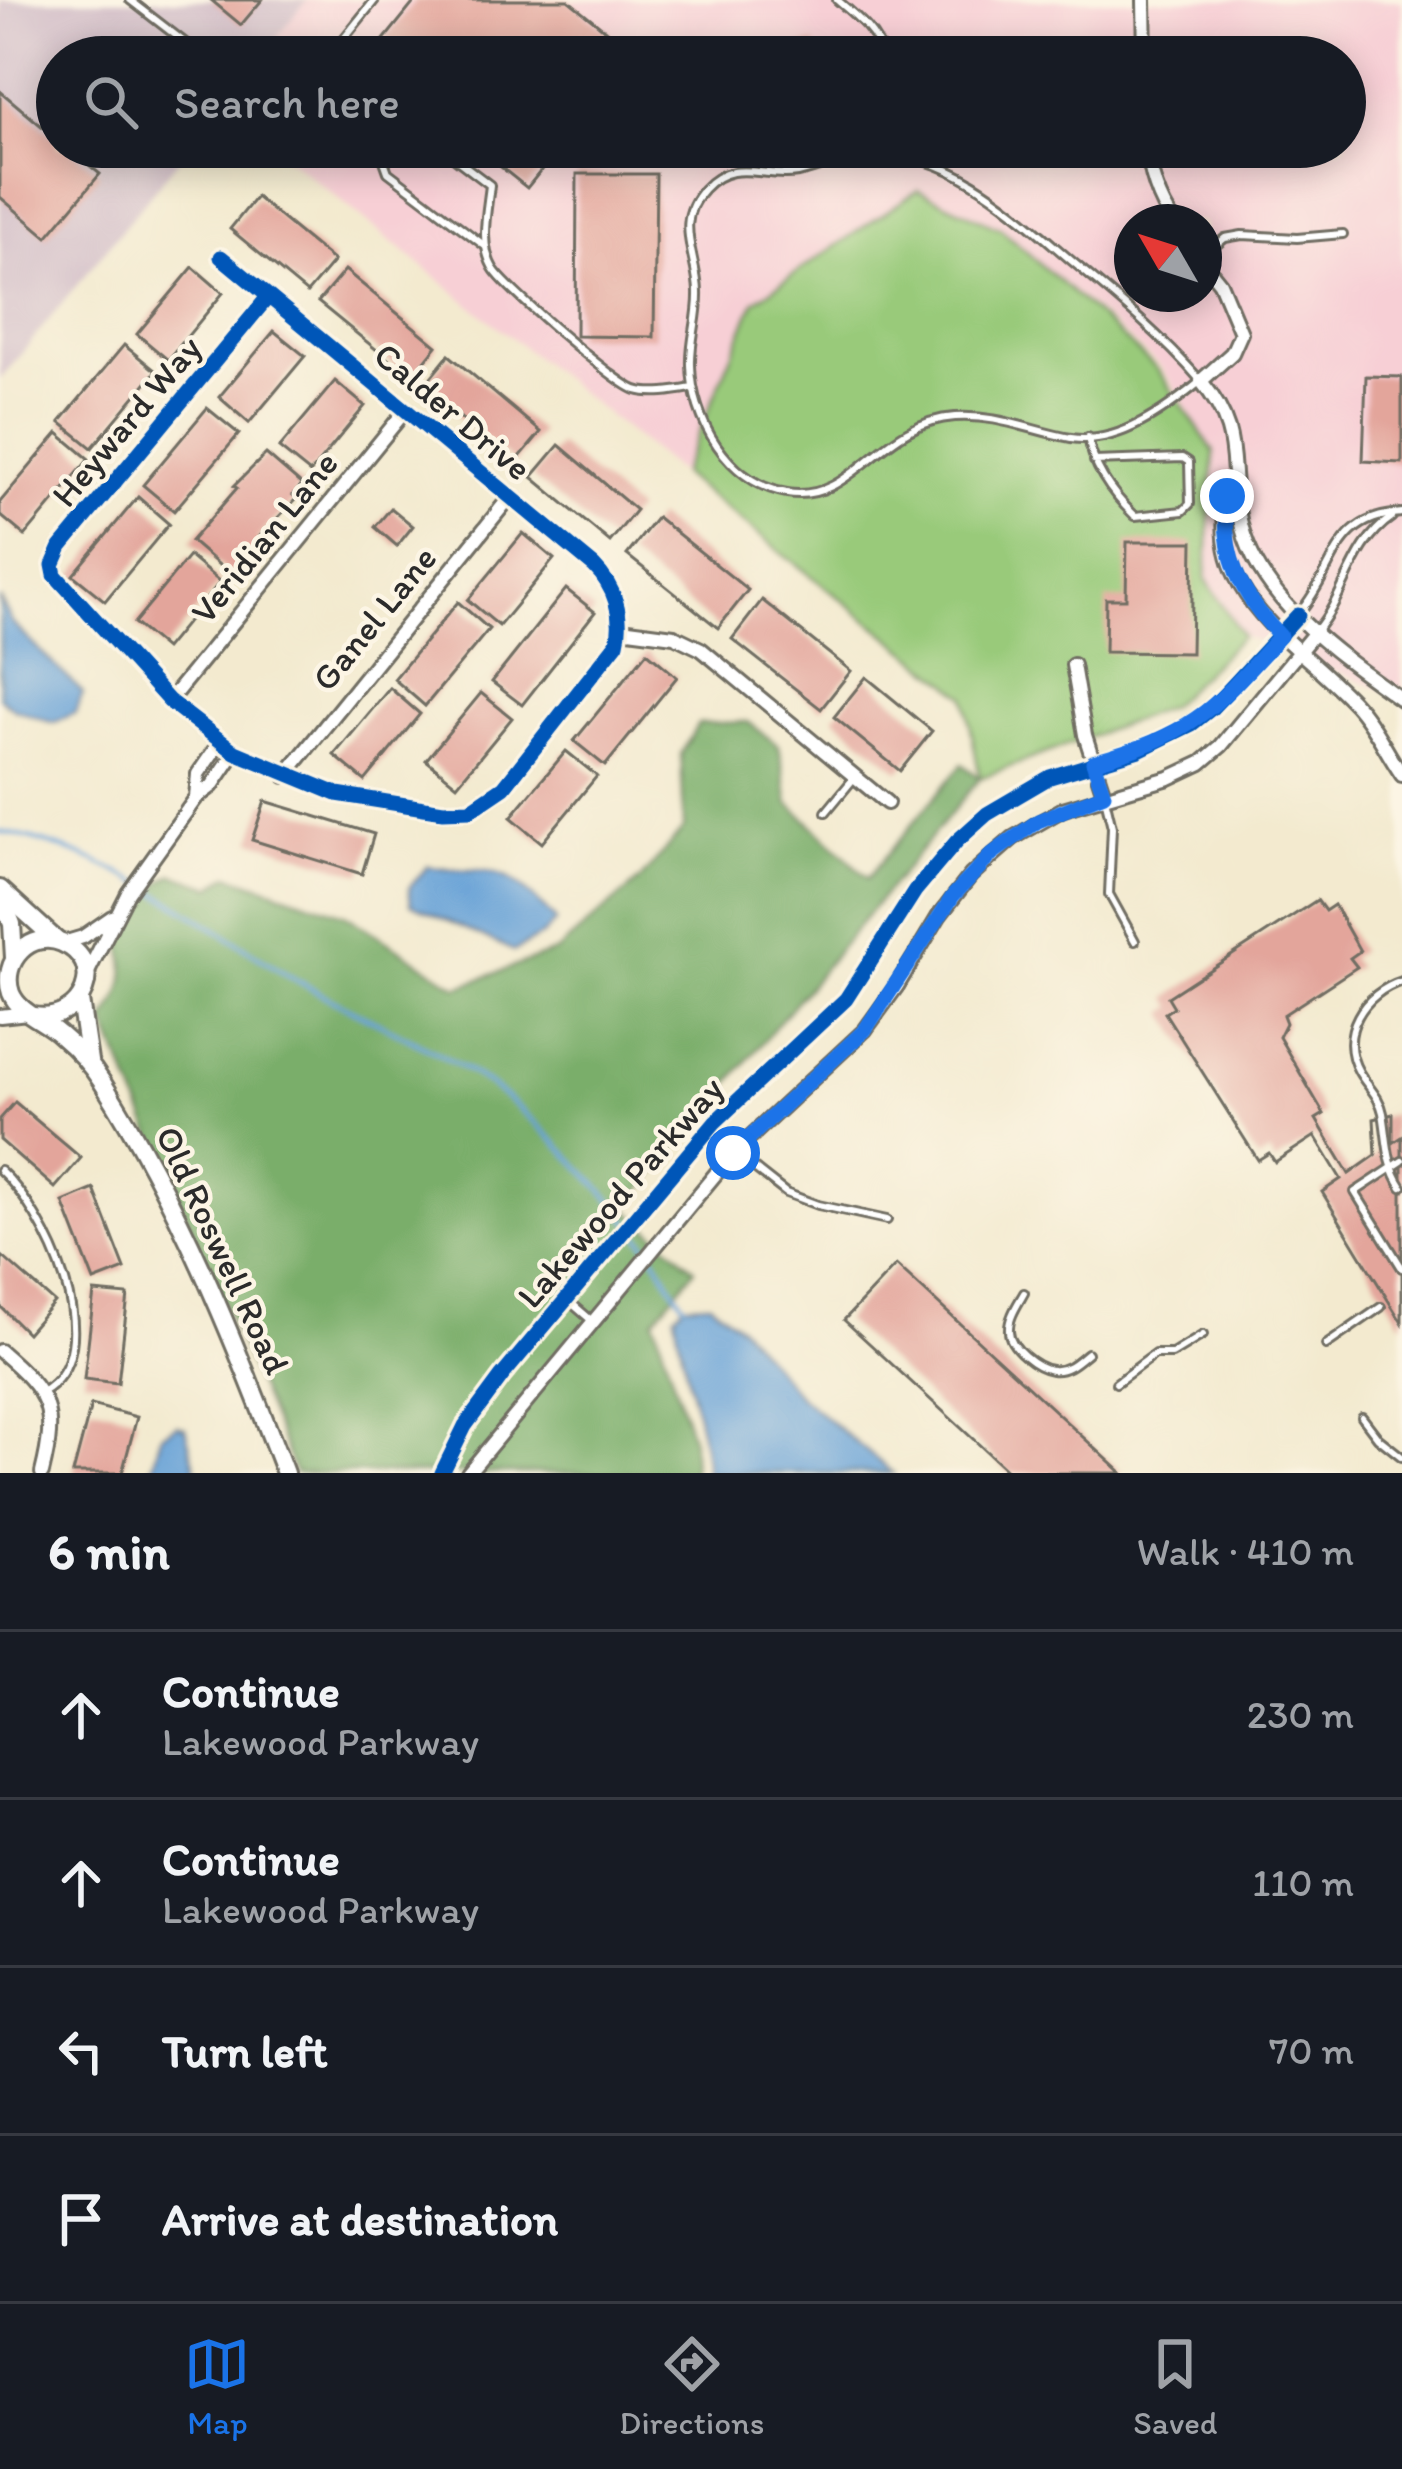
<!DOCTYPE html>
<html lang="en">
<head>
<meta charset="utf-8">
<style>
	body { margin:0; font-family:Itim,sans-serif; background:#242831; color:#f1f3f6 }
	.compass { position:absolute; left:1114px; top:204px; width:108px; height:108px; border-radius:50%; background:#171b24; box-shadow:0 6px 30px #0003; rotate:309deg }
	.stop { position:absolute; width:36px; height:36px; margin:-27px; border:9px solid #1a73e8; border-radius:50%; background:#fff }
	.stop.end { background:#1a73e8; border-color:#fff; box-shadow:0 3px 12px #0008 }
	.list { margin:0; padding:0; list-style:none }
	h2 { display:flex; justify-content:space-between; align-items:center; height:156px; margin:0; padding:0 48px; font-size:51px }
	h2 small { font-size:39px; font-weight:400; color:#9ea1a6 }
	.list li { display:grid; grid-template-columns:78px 1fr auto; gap:36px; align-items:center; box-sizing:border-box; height:168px; padding:0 48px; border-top:3px solid #363941 }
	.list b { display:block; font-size:45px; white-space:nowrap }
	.list p { margin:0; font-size:39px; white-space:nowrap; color:#9ea1a6 }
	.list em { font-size:39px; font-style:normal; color:#9ea1a6 }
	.icon { flex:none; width:66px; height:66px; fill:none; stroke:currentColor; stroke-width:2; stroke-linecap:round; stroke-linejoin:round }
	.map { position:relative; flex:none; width:1402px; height:1473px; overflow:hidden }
	.search { position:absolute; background:#171b24; box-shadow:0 6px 30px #0003; left:36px; right:36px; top:36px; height:132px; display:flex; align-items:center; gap:30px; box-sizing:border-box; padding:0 42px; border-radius:66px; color:#9ea1a6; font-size:45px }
	.sheet { height:828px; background:#171b24 }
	nav { display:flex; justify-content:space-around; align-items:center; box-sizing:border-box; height:168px; border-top:3px solid #363941; background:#171b24; font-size:33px; color:#9ea1a6 }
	nav a { display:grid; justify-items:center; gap:6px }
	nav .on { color:#1a73e8 }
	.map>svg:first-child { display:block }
	.built { fill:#f7cfd5; fill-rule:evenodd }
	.industrial { fill:#d2bdc8 }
	.green { fill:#99ca7a; stroke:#627a52; stroke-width:3 }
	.forest { fill:#7aae6a; stroke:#526c4a; stroke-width:3 }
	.water { fill:#68a2d7; stroke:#4a6681; stroke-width:3 }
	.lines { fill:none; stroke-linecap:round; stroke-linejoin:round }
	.stream { stroke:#68a2d7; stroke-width:4.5 }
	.building { fill:#e3a59b }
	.lane-casing { stroke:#716e64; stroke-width:12 }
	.street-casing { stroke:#716e64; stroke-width:18 }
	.secondary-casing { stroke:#716e64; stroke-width:22 }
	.lane { stroke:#fff; stroke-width:6 }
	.street { stroke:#fff; stroke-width:12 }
	.secondary { stroke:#fff; stroke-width:16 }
	.cycleway-casing { stroke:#fcf5e5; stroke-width:22 }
	.cycleway { stroke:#0057b8; stroke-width:15 }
	.route { stroke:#1a73e8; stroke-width:15 }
	.labels { text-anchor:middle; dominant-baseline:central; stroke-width:9; stroke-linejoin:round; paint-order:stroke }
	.street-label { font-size:36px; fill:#2b2b2b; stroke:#fcf5e5 }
</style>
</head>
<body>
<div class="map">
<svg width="1402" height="1473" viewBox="0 0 1402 1473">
	<rect width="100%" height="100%" fill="#fcf5e5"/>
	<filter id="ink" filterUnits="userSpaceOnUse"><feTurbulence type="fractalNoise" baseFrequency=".00833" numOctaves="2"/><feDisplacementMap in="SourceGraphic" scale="24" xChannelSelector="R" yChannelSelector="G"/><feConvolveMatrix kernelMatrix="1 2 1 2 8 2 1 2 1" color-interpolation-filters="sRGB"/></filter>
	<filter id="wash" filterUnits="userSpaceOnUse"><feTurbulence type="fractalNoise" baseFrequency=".004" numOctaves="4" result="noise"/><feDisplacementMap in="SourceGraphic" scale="48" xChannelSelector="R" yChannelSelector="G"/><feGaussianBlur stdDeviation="2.7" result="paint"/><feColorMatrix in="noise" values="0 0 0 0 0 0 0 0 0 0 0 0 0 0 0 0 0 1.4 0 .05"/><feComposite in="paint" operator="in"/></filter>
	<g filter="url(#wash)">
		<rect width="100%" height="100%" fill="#f3eacf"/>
		<path class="built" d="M307,0H1402V697L1242,636L1206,579L1214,452L1162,368L1001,229L755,301L681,474L274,147H1345V57H261ZM1132,222H1204V294H1132Z"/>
		<path class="industrial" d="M0,0H307L261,57H57V147H189L0,380Z"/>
		<path class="green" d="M918,190L1001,229L1158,370L1214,452L1206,579L1242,636L1169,707L980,778L965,696L681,474L755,301Z"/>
		<path class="forest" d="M748,722L779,746L789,803L868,878L962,764L980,778L626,1208L695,1269L654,1319L692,1440L693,1473H295L104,1021C124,995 129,974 121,942L160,883L173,874L212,887L229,875L345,914L458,987L557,951L640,880L684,828L681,754L698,724Z"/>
		<g class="water">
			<path d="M0,598L12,623L83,693L75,713L53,723L14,709L0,698Z"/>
			<path d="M428,866C448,872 465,868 486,871C514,874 537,901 556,921L543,935L514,951L411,904L409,888Z"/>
			<path d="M710,1303L741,1327L798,1395L893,1473H706C702,1418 682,1368 675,1314L684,1304Z"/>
			<path d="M177,1425L185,1428L197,1473H151L161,1435Z"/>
		</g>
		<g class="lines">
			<path class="stream" d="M0,832C105,849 194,917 283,972C346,1011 415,1037 476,1076C526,1107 610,1194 644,1242C659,1262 669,1284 684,1304"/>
		</g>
		<g id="blocks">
			<g class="building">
				<path d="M211,0H262L241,25Z"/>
				<path d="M416,0H568L635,54L370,57Z"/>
				<path d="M814,43L817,57H752V55Z"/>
				<path d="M0,91L57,139V147H67L100,174L47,237L0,197Z"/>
				<path d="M476,147H560L527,188Z"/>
				<path d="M577,174H656L654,337L576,336Z"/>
				<path d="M256,197L334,261L307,293L230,229Z"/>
				<path d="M193,267L223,293L168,360L137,334Z"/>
				<path d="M345,270L437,346L411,378L318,302Z"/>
				<path d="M274,331L305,356L249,423L219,397Z"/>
				<path d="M124,345L156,371L92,448L60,422Z"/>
				<path d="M449,355L541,432L515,463L423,387Z"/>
				<path d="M1366,376L1402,377V463L1363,461Z"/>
				<path d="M335,381L365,406L310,473L279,448Z"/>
				<path d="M207,408L239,434L174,511L143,485Z"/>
				<path d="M58,433L89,459L25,536L0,515V502Z"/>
				<path d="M559,445L636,510L610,542L532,477Z"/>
				<path d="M266,454L302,485L293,495L297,498L257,539L261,543L251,554L246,550L238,560L242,564L232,576L191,541L237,488L234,486Z"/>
				<path d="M138,497L169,524L105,601L73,575Z"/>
				<path d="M391,508L413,526L397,546L375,527Z"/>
				<path d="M657,517L748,590L718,628L627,555Z"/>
				<path d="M523,533L554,559L499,626L468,600Z"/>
				<path d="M1127,542H1193L1191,653L1105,652L1106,599H1126Z"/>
				<path d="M189,556L220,582L165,649L134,623Z"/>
				<path d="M566,589L595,612L522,705L492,682Z"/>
				<path d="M762,600L851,671L821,709L732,639Z"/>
				<path d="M458,602L489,629L425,706L394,679Z"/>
				<path d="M647,652L677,677L605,766L574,741Z"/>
				<path d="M866,677L932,731L900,771L834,717Z"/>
				<path d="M390,688L420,714L365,781L334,755Z"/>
				<path d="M481,693L512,718L457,785L426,760Z"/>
				<path d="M566,751L597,776L542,843L511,817Z"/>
				<path d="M265,801L374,834L362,874L252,840Z"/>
				<path d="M1317,900L1325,911L1334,905L1360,951L1350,958L1357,967L1283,1015L1286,1023L1279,1037L1324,1114L1316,1119L1349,1174L1376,1155L1374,1119L1393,1114V1143L1402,1137V1323L1322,1192L1341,1179L1315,1136L1275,1162L1269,1153L1258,1160L1165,1013L1174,1007L1168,997Z"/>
				<path d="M15,1102L81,1158L55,1188L0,1140V1119Z"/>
				<path d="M94,1189L125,1269L94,1281L63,1202Z"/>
				<path d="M2,1256L54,1302L27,1333L0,1306Z"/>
				<path d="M896,1265L1122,1473H1010L844,1320Z"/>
				<path d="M94,1292L128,1295L118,1383L84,1379Z"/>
				<path d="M91,1405L137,1417L122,1473H73Z"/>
			</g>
		</g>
	</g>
	<g filter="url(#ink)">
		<use href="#blocks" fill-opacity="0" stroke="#716e64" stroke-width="3"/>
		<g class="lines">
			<defs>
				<g id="lane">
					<path d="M130,0L196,51"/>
					<path d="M837,0C855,15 878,33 883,57"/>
					<path d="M346,57L341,42L375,0"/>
					<path d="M379,147L388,172L485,246"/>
					<path d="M440,147L490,185C487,212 479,244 493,268C504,287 617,384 636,390C653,395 675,391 692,388"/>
					<path d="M876,152C957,155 1015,213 1073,262C1118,299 1163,337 1201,381C1168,408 1118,446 1071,438C1031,431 997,414 955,417C879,422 854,504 787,493C728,483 692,420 691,365C690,340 699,317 698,292C697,255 673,222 704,189C733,157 763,179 798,173C826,167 846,154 876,152Z"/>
					<path d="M1204,255L1225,238L1242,235L1297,238L1343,234"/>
					<path d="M1088,437C1093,467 1113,495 1135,516L1183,511L1190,504L1189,462L1183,458L1094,461"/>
					<path d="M1300,612C1337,569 1332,517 1402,513"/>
					<path d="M1316,631C1347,594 1351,545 1392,517"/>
					<path d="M1105,798L1112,827L1109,894L1135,941"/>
					<path d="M826,812L854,778"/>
					<path d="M1402,981C1364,993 1337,1033 1359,1072C1367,1086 1380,1097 1383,1113C1388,1141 1386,1163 1402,1187"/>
					<path d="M710,1133L786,1193L818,1205L887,1220"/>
					<path d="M1402,1161L1355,1192L1402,1268"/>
					<path d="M0,1170C45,1211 114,1351 42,1392"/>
					<path d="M1024,1293C1018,1304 1008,1318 1009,1331C1009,1347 1036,1368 1052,1370C1067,1372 1077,1361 1087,1353"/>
					<path d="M569,1301L591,1320"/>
					<path d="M1326,1345L1381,1307"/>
					<path d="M1116,1383L1155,1354H1172L1203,1335"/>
					<path d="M1362,1417L1378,1438L1402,1457"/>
				</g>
				<g id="street">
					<path d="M1144,0L1145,57"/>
					<path d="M1148,147C1149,172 1159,202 1174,222"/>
					<path d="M221,257L594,566C614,586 624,615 617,643L504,787L470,810L443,811L337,794L235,752L169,701L55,575L53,565L61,547L268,297"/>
					<path d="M1204,263L1220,283L1241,333L1232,353L1201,381C1247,437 1225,465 1242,528C1262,603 1342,657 1402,700"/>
					<path d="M1233,479C1194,590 1294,638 1356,705C1375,726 1386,752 1402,775"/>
					<path d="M621,629L674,636L701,649L887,803"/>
					<path d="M1073,665L1085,735L1104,794"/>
					<path d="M169,701L405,411"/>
					<path d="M285,776L510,497"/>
					<path d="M196,798L198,774L220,742"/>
					<path d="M63,943L83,937L112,917"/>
					<path d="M87,974L128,893L196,798L212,786L235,752"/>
					<path d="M0,1016L28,1013"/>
					<path d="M0,1351C49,1393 58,1409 42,1473"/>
					<path d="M442,1473L465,1426L502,1376L715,1122L846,999L915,891L957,841L987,814L1050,777L1139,750L1192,724L1212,708L1298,615"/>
					<path d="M468,1473L733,1153L865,1030L897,986L939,916L971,875L1013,838L1063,809L1169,778L1201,763L1221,746L1316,631"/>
				</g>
				<g id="secondary">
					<path d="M0,889L56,940"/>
					<path d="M0,894L12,924L14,958"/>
					<path d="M80,1000L89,1061"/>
					<path d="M34,1016C84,1024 108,962 62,943C31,929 0,962 11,993C19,1013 44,1020 59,1034C76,1048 90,1063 102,1082C179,1203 234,1339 285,1473"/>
				</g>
			</defs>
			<use href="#lane" class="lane-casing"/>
			<use href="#street" class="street-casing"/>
			<use href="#secondary" class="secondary-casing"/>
			<use href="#lane" class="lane"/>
			<use href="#street" class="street"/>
			<use href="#secondary" class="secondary"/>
			<defs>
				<g id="cycleway">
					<path d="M221,257L594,566C614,586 624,615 617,643L504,787L470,810L443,811L337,794L235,752L169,701L55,575L53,565L61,547L268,297"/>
					<path d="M442,1473L465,1426L502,1376L715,1122L846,999L915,891L957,841L987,814L1050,777L1139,750L1192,724L1212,708L1298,615"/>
				</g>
			</defs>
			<use href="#cycleway" class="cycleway-casing"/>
			<use href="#cycleway" class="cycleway"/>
		</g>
	</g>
	<g class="lines" filter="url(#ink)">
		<path class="route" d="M733,1153L865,1030L953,896L992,854L1038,821L1104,794L1093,762C1193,734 1212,711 1280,636C1240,594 1221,555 1227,496"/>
	</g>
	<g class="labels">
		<g class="street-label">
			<text transform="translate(453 411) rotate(40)">Calder Drive</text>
			<text transform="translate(126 421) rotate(-50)">Heyward Way</text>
			<text transform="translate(264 537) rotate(-51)">Veridian Lane</text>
			<text transform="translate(374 618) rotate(-51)">Ganel Lane</text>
			<text transform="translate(620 1192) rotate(-49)">Lakewood Parkway</text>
			<text transform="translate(223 1250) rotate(65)">Old Roswell Road</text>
		</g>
	</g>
</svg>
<svg class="compass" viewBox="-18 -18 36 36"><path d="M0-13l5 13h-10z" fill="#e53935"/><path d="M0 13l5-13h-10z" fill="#9ea1a6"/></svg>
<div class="stop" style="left:733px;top:1153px"></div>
<div class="stop end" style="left:1227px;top:496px"></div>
<div class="search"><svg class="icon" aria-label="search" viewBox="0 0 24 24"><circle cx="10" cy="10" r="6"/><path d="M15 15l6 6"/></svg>Search here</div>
</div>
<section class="sheet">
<h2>6 min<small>Walk · 410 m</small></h2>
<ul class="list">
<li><svg class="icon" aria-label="ahead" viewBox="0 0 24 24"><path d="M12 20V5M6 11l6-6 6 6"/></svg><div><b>Continue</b><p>Lakewood Parkway</p></div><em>230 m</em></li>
<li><svg class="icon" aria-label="ahead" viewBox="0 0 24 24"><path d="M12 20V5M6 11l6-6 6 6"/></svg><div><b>Continue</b><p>Lakewood Parkway</p></div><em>110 m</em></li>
<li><svg class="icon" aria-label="left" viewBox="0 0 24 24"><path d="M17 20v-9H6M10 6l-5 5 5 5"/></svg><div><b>Turn left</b></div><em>70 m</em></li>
<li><svg class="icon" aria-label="arrive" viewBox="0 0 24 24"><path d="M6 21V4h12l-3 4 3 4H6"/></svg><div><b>Arrive at destination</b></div></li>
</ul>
</section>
<nav>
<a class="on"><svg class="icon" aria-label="map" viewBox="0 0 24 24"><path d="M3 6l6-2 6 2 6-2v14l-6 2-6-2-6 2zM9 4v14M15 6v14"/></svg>Map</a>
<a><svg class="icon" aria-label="directions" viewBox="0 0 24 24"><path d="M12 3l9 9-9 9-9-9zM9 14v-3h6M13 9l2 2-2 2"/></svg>Directions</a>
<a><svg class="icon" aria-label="saved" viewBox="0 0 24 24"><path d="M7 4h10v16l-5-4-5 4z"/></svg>Saved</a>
</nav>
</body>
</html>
